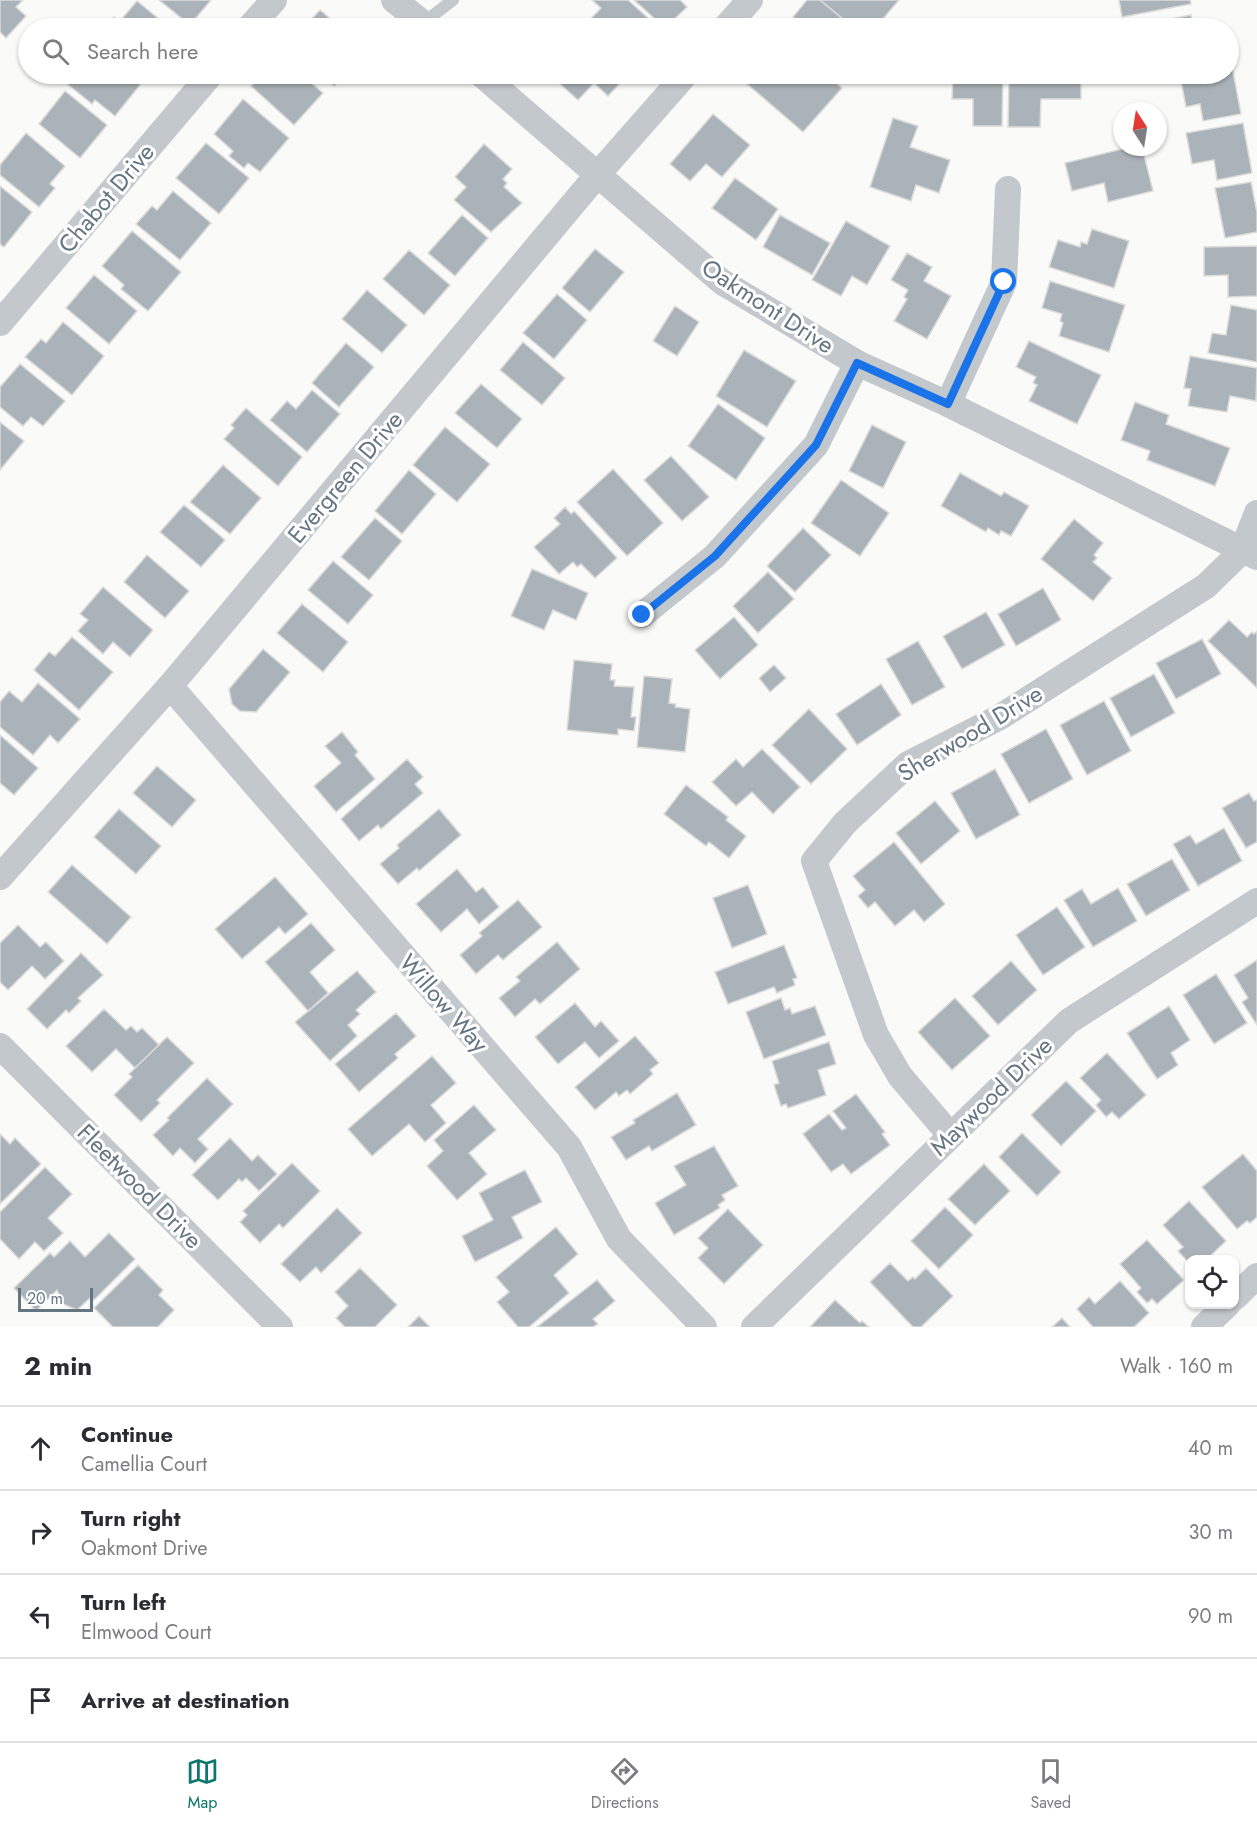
<!DOCTYPE html>
<html lang="en">
<head>
<meta charset="utf-8">
<style>
	body { margin:0; font-family:Jost,sans-serif; background:#f7f7f7; color:#2b2b33 }
	.controls { position:absolute; right:18px; bottom:18px; display:grid; overflow:hidden; border-radius:12px; box-shadow:0 2px 4px #0004 }
	.controls button { width:54px; height:54px; display:grid; place-items:center; padding:0; border:0; border-bottom:2px solid #e1e1e2; background:#fff; color:#2b2b33; font:30px sans-serif }
	.compass { position:absolute; left:1113px; top:102px; width:54px; height:54px; border-radius:50%; background:#fff; box-shadow:0 2px 4px #0004; rotate:348deg }
	.scale { position:absolute; left:18px; bottom:15px; width:75px; box-sizing:border-box; padding-left:6px; border:3px solid #657683; border-top:0; font-size:16px; line-height:21px; white-space:nowrap; color:#657683; -webkit-text-stroke:4px #fff; paint-order:stroke }
	.stop { position:absolute; width:18px; height:18px; margin:-14px; border:4px solid #1a73e8; border-radius:50%; background:#fff }
	.stop.end { background:#1a73e8; border-color:#fff; box-shadow:0 2px 6px #0008 }
	.list { margin:0; padding:0; list-style:none }
	h2 { display:flex; justify-content:space-between; align-items:center; height:78px; margin:0; padding:0 24px; font-size:26px }
	h2 small { font-size:20px; font-weight:400; color:#7c7c81 }
	.list li { display:grid; grid-template-columns:39px 1fr auto; gap:18px; align-items:center; box-sizing:border-box; height:84px; padding:0 24px; border-top:2px solid #e1e1e2 }
	.list b { display:block; font-size:22px; white-space:nowrap }
	.list p { margin:0; font-size:20px; white-space:nowrap; color:#7c7c81 }
	.list em { font-size:20px; font-style:normal; color:#7c7c81 }
	.icon { flex:none; width:33px; height:33px; fill:none; stroke:currentColor; stroke-width:2; stroke-linecap:round; stroke-linejoin:round }
	.map { position:relative; flex:none; width:1257px; height:1327px; overflow:hidden }
	.search { position:absolute; background:#fff; box-shadow:0 2px 4px #0004; left:18px; right:18px; top:18px; height:66px; display:flex; align-items:center; gap:15px; box-sizing:border-box; padding:0 21px; border-radius:33px; color:#7c7c81; font-size:22px }
	.sheet { height:414px; background:#fff }
	nav { display:flex; justify-content:space-around; align-items:center; box-sizing:border-box; height:84px; border-top:2px solid #e1e1e2; background:#fff; font-size:16px; color:#7c7c81 }
	nav a { display:grid; justify-items:center; gap:3px }
	nav .on { color:#0f766e }
	.map>svg:first-child { display:block }
	.building { fill:#aab3b9; stroke:#dcdcda; stroke-width:1.5 }
	.lines { fill:none; stroke-linecap:round; stroke-linejoin:round }
	.lane { stroke:#c3c8cc; stroke-width:12 }
	.street { stroke:#c3c8cc; stroke-width:26 }
	.route { stroke:#1a73e8; stroke-width:8 }
	.labels { text-anchor:middle; dominant-baseline:central; stroke-width:6; stroke-linejoin:round; paint-order:stroke }
	.street-label { font-size:24px; fill:#657683; stroke:#fff }
</style>
</head>
<body>
<div class="map">
<svg width="1257" height="1327" viewBox="0 0 1257 1327">
	<rect width="100%" height="100%" fill="#fafaf8"/>
	<g class="building">
		<path d="M0,0H23L16,7L26,16L6,38L0,32Z"/>
		<path d="M159,0H211L190,25Z"/>
		<path d="M592,0H628L659,28H582L601,8Z"/>
		<path d="M634,0H680L687,7L665,28Z"/>
		<path d="M807,0H820L854,28H806L793,17Z"/>
		<path d="M820,0H899L875,28H854Z"/>
		<path d="M1119,0H1190L1191,4L1122,17Z"/>
		<path d="M137,1L170,28H105L114,17L120,21Z"/>
		<path d="M320,10L341,28H303Z"/>
		<path d="M1191,15L1193,28H1156L1155,22Z"/>
		<path d="M1232,66L1241,114L1203,121L1200,104L1186,107L1180,76L1228,74V67Z"/>
		<path d="M74,74H136L144,80L115,116L95,100L92,104L66,83Z"/>
		<path d="M263,74H301L323,93L294,125L251,86Z"/>
		<path d="M321,74H346L334,86Z"/>
		<path d="M549,74H622L626,77L608,96L594,83L578,100Z"/>
		<path d="M741,74H826L842,88L803,132L739,77Z"/>
		<path d="M826,74H845L837,83Z"/>
		<path d="M953,74H1003L1002,126H973V99H952Z"/>
		<path d="M1009,74H1081V99H1041L1040,127H1008Z"/>
		<path d="M65,91L107,125L80,158L39,124Z"/>
		<path d="M243,99L289,138L260,172L248,163L244,168L229,156L233,151L214,134Z"/>
		<path d="M713,114L750,145L722,177L706,164L690,181L670,164Z"/>
		<path d="M893,118L918,126L910,147L950,160L939,193L916,185L911,201L870,187Z"/>
		<path d="M1243,123L1252,173L1217,180L1214,160L1192,164L1186,133Z"/>
		<path d="M26,133L65,166L50,184L55,188L39,207L0,175V165Z"/>
		<path d="M206,143L249,178L219,214L176,178Z"/>
		<path d="M484,144L512,169L503,179L507,183L504,187L522,203L491,232L454,200L466,187L455,177Z"/>
		<path d="M1130,147H1142L1153,191L1108,202L1104,183L1072,191L1065,163Z"/>
		<path d="M735,178L778,209L756,240L712,208Z"/>
		<path d="M1251,182L1257,212V232L1225,238L1215,188Z"/>
		<path d="M0,186L32,212L4,247L0,244Z"/>
		<path d="M173,191L211,223L180,260L136,224L152,206L157,210Z"/>
		<path d="M462,215L488,238L455,276L428,253Z"/>
		<path d="M780,215L830,243L812,275L763,247Z"/>
		<path d="M846,221L890,246L867,285L852,276L841,296L812,280Z"/>
		<path d="M1092,229L1129,241L1114,288L1049,267L1058,240L1080,247L1081,242L1087,244Z"/>
		<path d="M132,231L181,272L148,311L121,289L124,285L102,266Z"/>
		<path d="M1257,246V296L1228,297V275L1204,276V247Z"/>
		<path d="M595,249L624,272L590,312L562,288Z"/>
		<path d="M409,250L450,285L424,315L383,279Z"/>
		<path d="M907,253L932,267L924,281L951,296L927,339L894,321L907,299L904,297L908,290L891,280Z"/>
		<path d="M94,275L137,311L109,344L66,308Z"/>
		<path d="M1050,281L1125,305L1109,352L1059,336L1063,323L1060,321L1062,314L1042,308Z"/>
		<path d="M367,290L407,325L382,353L342,319Z"/>
		<path d="M557,294L587,320L554,359L523,333Z"/>
		<path d="M1231,305L1257,310V362L1208,353L1212,333L1226,335Z"/>
		<path d="M675,306L699,322L677,356L653,341Z"/>
		<path d="M63,322L104,356L72,395L25,357L41,339L46,343Z"/>
		<path d="M1029,341L1101,375L1077,424L1029,401L1037,385L1033,383L1036,377L1016,367Z"/>
		<path d="M523,342L565,378L542,405L500,370Z"/>
		<path d="M346,343L374,367L339,407L312,383Z"/>
		<path d="M744,350L796,381L767,427L716,396Z"/>
		<path d="M1190,356L1257,368L1256,401L1230,396L1227,412L1188,406L1191,389L1184,388Z"/>
		<path d="M20,364L65,401L43,426L31,417L23,426L0,407V387Z"/>
		<path d="M481,384L522,419L497,448L455,413Z"/>
		<path d="M312,390L340,414L307,452L270,420L287,401L296,409Z"/>
		<path d="M1135,402L1169,415L1166,424L1230,448L1215,486L1147,460L1150,451L1121,440Z"/>
		<path d="M718,404L765,438L736,480L688,446Z"/>
		<path d="M246,408L302,457L278,486L224,439L234,428L231,425Z"/>
		<path d="M0,422L24,441L0,470Z"/>
		<path d="M872,425L906,442L883,488L849,471Z"/>
		<path d="M445,427L490,464L457,502L413,465Z"/>
		<path d="M671,456L709,497L682,521L644,480Z"/>
		<path d="M223,465L261,498L230,534L190,502Z"/>
		<path d="M613,469L663,523L627,556L577,502Z"/>
		<path d="M409,470L436,494L402,534L375,511Z"/>
		<path d="M960,473L1001,496L1004,492L1029,506L1011,536L1001,531L999,535L988,528L986,532L941,506Z"/>
		<path d="M841,480L889,513L860,556L811,523Z"/>
		<path d="M184,505L225,540L201,567L160,532Z"/>
		<path d="M565,507L571,514L574,511L617,558L595,578L581,564L577,567L573,562L559,574L534,547L560,524L554,518Z"/>
		<path d="M375,518L402,541L369,580L341,557Z"/>
		<path d="M1074,519L1103,543L1094,555L1097,558L1093,562L1112,578L1093,601L1041,559Z"/>
		<path d="M803,528L831,555L795,592L767,566Z"/>
		<path d="M147,555L189,591L165,618L124,582Z"/>
		<path d="M333,561L373,595L348,624L308,590Z"/>
		<path d="M532,569L588,593L576,620L553,610L544,630L511,616Z"/>
		<path d="M768,572L794,599L758,633L733,606Z"/>
		<path d="M103,587L153,630L130,657L113,642L103,654L78,631L88,620L80,614Z"/>
		<path d="M1043,588L1061,620L1016,646L998,614Z"/>
		<path d="M302,604L348,642L323,672L277,633Z"/>
		<path d="M986,612L1005,645L962,669L943,636Z"/>
		<path d="M734,617L758,645L720,679L695,650Z"/>
		<path d="M1229,620L1247,637L1252,632L1254,634L1257,631V688L1208,641Z"/>
		<path d="M72,637L113,672L79,710L34,670L49,652L55,656Z"/>
		<path d="M1202,639L1221,674L1176,699L1156,663Z"/>
		<path d="M918,641L945,687L912,705L886,659Z"/>
		<path d="M263,649L290,672L256,712L240,711L232,704L229,689Z"/>
		<path d="M574,660L612,664L610,680H615L614,686L634,687L631,717H636L634,731L618,729V735L567,730Z"/>
		<path d="M774,665L786,678L770,692L759,678Z"/>
		<path d="M1154,674L1175,713L1131,737L1110,698Z"/>
		<path d="M644,676L672,679L669,703L676,704L675,707L690,709L685,752L637,747Z"/>
		<path d="M38,683L80,719L58,743L50,735L33,755L0,727V702L9,691L22,702Z"/>
		<path d="M881,684L901,715L857,745L836,714Z"/>
		<path d="M1104,701L1131,751L1087,775L1060,725Z"/>
		<path d="M809,709L847,749L811,784L772,745Z"/>
		<path d="M1046,729L1073,779L1029,803L1001,754Z"/>
		<path d="M342,732L358,752L355,755L375,779L336,812L314,786L341,763L325,746Z"/>
		<path d="M0,735L38,768L14,795L0,783Z"/>
		<path d="M762,749L800,787L773,814L752,792L736,806L712,782L736,759L743,767Z"/>
		<path d="M407,759L423,777L415,784L423,793L381,829L378,825L359,841L341,819Z"/>
		<path d="M157,766L196,800L172,827L133,793Z"/>
		<path d="M995,769L1020,815L976,839L951,793Z"/>
		<path d="M686,785L728,817L726,820L746,836L729,858L709,842L706,846L664,814Z"/>
		<path d="M1249,793L1254,801L1257,800V842L1246,848L1222,808Z"/>
		<path d="M935,801L960,831L921,864L896,833Z"/>
		<path d="M119,809L161,846L136,874L94,837Z"/>
		<path d="M439,809L461,835L419,871L417,868L398,884L380,864L399,848L397,845Z"/>
		<path d="M1224,828L1242,861L1198,886L1173,844L1190,835L1196,844Z"/>
		<path d="M894,842L945,904L924,922L914,910L895,926L875,902L868,908L858,896L865,890L853,876Z"/>
		<path d="M1172,859L1190,890L1146,916L1127,884Z"/>
		<path d="M72,865L131,917L107,944L48,892Z"/>
		<path d="M457,869L476,892L483,887L499,907L479,924L467,909L441,932L416,904Z"/>
		<path d="M275,877L308,914L285,934L279,927L242,959L215,929Z"/>
		<path d="M748,885L767,934L732,948L713,898Z"/>
		<path d="M1118,888L1137,921L1093,947L1064,900L1082,889L1091,904Z"/>
		<path d="M518,900L542,927L503,960L498,955L476,974L460,955L482,936L479,933Z"/>
		<path d="M1057,907L1085,947L1043,975L1016,935Z"/>
		<path d="M311,923L335,950L310,972L328,993L308,1011L265,962Z"/>
		<path d="M18,925L40,947L46,942L64,961L45,979L32,966L8,990L0,982V943Z"/>
		<path d="M557,942L580,969L540,1004L535,999L515,1017L499,998L520,981L516,977Z"/>
		<path d="M784,945L797,978L793,979L795,985L777,993L774,987L728,1004L715,972Z"/>
		<path d="M81,953L103,975L78,998L81,1001L69,1013L66,1010L47,1029L27,1009Z"/>
		<path d="M1257,960V1025L1242,1002L1248,998L1234,975Z"/>
		<path d="M1011,961L1037,990L998,1025L972,996Z"/>
		<path d="M357,971L376,992L356,1010L360,1014L348,1025L357,1036L330,1061L295,1022Z"/>
		<path d="M1216,974L1247,1023L1214,1044L1183,995Z"/>
		<path d="M781,998L785,1010L790,1008L792,1014L815,1006L826,1035L764,1059L746,1012Z"/>
		<path d="M955,998L990,1036L952,1070L918,1032Z"/>
		<path d="M575,1003L595,1027L601,1021L619,1041L599,1058L585,1042L558,1064L535,1037Z"/>
		<path d="M1169,1006L1190,1040L1171,1053L1178,1065L1157,1079L1127,1033Z"/>
		<path d="M104,1009L126,1030L131,1026L137,1032L142,1028L159,1045L135,1068L116,1049L92,1072L66,1046Z"/>
		<path d="M396,1013L416,1036L395,1054L398,1058L359,1092L335,1064Z"/>
		<path d="M635,1036L659,1063L650,1070L653,1074L630,1094L627,1090L619,1096L616,1092L595,1110L575,1087Z"/>
		<path d="M167,1037L194,1063L157,1100L160,1103L141,1122L114,1095L132,1077L129,1074Z"/>
		<path d="M829,1042L836,1064L818,1070L826,1095L788,1108L786,1104L781,1106L774,1085L779,1083L772,1061Z"/>
		<path d="M1107,1053L1146,1095L1119,1119L1112,1112L1106,1117L1096,1105L1101,1100L1080,1078Z"/>
		<path d="M432,1056L456,1083L431,1105L446,1123L425,1142L409,1124L372,1156L348,1129Z"/>
		<path d="M207,1078L233,1104L198,1139L208,1149L195,1163L180,1148L173,1156L153,1135L169,1120L167,1118Z"/>
		<path d="M1066,1081L1096,1111L1061,1146L1031,1115Z"/>
		<path d="M677,1093L696,1125L652,1151L649,1146L626,1160L611,1137L635,1123L633,1120Z"/>
		<path d="M856,1094L885,1132L882,1134L890,1145L851,1174L843,1164L831,1172L803,1134L829,1114L842,1130L846,1128L833,1111Z"/>
		<path d="M474,1105L496,1130L469,1153L487,1174L457,1200L427,1166L443,1151L434,1140Z"/>
		<path d="M1022,1133L1061,1172L1037,1196L999,1157Z"/>
		<path d="M0,1134L10,1144L15,1138L41,1164L0,1204Z"/>
		<path d="M230,1138L252,1161L258,1155L277,1174L259,1191L246,1178L242,1182L239,1179L218,1200L192,1175Z"/>
		<path d="M714,1146L738,1186L722,1195L725,1200L718,1205L720,1208L674,1235L655,1203L686,1185L674,1166Z"/>
		<path d="M1243,1154L1257,1171V1217L1250,1223L1247,1221L1237,1229L1202,1187Z"/>
		<path d="M292,1163L320,1191L283,1228L279,1224L260,1243L240,1222L247,1215L243,1211Z"/>
		<path d="M984,1164L1010,1191L975,1225L948,1199Z"/>
		<path d="M45,1167L72,1194L48,1218L63,1233L44,1251L35,1242L19,1259L0,1239V1212Z"/>
		<path d="M525,1170L542,1202L512,1217L523,1238L475,1262L462,1236L493,1220L479,1193Z"/>
		<path d="M1189,1201L1226,1241L1206,1260L1194,1258L1189,1263L1178,1251L1183,1247L1163,1225Z"/>
		<path d="M945,1207L973,1235L939,1269L911,1241Z"/>
		<path d="M337,1208L362,1233L321,1273L316,1267L300,1282L281,1264Z"/>
		<path d="M728,1209L763,1245L724,1284L698,1258L708,1248L698,1238Z"/>
		<path d="M556,1227L578,1254L554,1275L569,1293L529,1327H518L497,1302L509,1292L496,1277Z"/>
		<path d="M109,1233L135,1259L94,1300L91,1297L77,1310L63,1304L57,1290L36,1311L14,1288L50,1253L54,1257L70,1241L85,1257Z"/>
		<path d="M1147,1240L1184,1280L1157,1304L1152,1299L1147,1303L1137,1292L1141,1288L1120,1264Z"/>
		<path d="M890,1263L908,1281L913,1277L915,1279L926,1268L953,1296L921,1327H913L870,1282Z"/>
		<path d="M138,1265L163,1290L159,1295L174,1310L158,1327H113L94,1308Z"/>
		<path d="M360,1268L397,1305L375,1327H345L336,1318L348,1306L335,1292Z"/>
		<path d="M597,1280L615,1301L593,1319L598,1324L593,1327H537Z"/>
		<path d="M1120,1281L1149,1313L1134,1327H1093L1077,1309L1089,1297L1095,1304Z"/>
		<path d="M835,1300L860,1323L862,1321L869,1327H810Z"/>
		<path d="M419,1316L430,1327H408Z"/>
		<path d="M1062,1318L1070,1327H1052Z"/>
	</g>
	<g class="lines">
		<path class="lane" d="M423,23L453,0"/>
		<g class="street">
			<path d="M394,0L429,28"/>
			<path d="M249,28L274,0"/>
			<path d="M725,28L750,0"/>
			<path d="M481,74L722,282L857,363L948,404L1257,557"/>
			<path d="M0,323L211,74"/>
			<path d="M948,404L1004,282L1008,189"/>
			<path d="M642,615L715,556L816,445L857,363"/>
			<path d="M170,686L569,1147L619,1239L704,1327"/>
			<path d="M0,877L170,686L598,174L686,74"/>
			<path d="M0,1046L280,1327"/>
			<path d="M950,1135L900,1076L876,1035L814,861L845,823L908,764L1000,717L1206,586L1242,551L1257,513"/>
			<path d="M1234,1298L1257,1276"/>
			<path d="M754,1327L1069,1021L1257,901"/>
			<path d="M1204,1327L1228,1304"/>
		</g>
	</g>
	<g class="lines">
		<path class="route" d="M642,615L715,556L816,445L857,363L948,404L1004,282"/>
	</g>
	<g class="labels">
		<g class="street-label">
			<text transform="translate(106 198) rotate(-50)">Chabot Drive</text>
			<text transform="translate(768 306) rotate(33)">Oakmont Drive</text>
			<text transform="translate(345 477) rotate(-50)">Evergreen Drive</text>
			<text transform="translate(970 733) rotate(-31)">Sherwood Drive</text>
			<text transform="translate(444 1003) rotate(49)">Willow Way</text>
			<text transform="translate(991 1096) rotate(-44)">Maywood Drive</text>
			<text transform="translate(140 1186) rotate(45)">Fleetwood Drive</text>
		</g>
	</g>
</svg>
<div class="controls">
<button><svg class="icon" aria-label="locate" viewBox="0 0 24 24"><circle cx="12" cy="12" r="6"/><path d="M12 2v4M12 18v4M2 12h4M18 12h4"/></svg></button>
</div>
<svg class="compass" viewBox="-18 -18 36 36"><path d="M0-13l5 13h-10z" fill="#e53935"/><path d="M0 13l5-13h-10z" fill="#7c7c81"/></svg>
<div class="scale">20 m</div>
<div class="stop" style="left:1004px;top:282px"></div>
<div class="stop end" style="left:642px;top:615px"></div>
<div class="search"><svg class="icon" aria-label="search" viewBox="0 0 24 24"><circle cx="10" cy="10" r="6"/><path d="M15 15l6 6"/></svg>Search here</div>
</div>
<section class="sheet">
<h2>2 min<small>Walk · 160 m</small></h2>
<ul class="list">
<li><svg class="icon" aria-label="ahead" viewBox="0 0 24 24"><path d="M12 20V5M6 11l6-6 6 6"/></svg><div><b>Continue</b><p>Camellia Court</p></div><em>40 m</em></li>
<li><svg class="icon" aria-label="right" viewBox="0 0 24 24"><path d="M7 20v-9h11M14 6l5 5-5 5"/></svg><div><b>Turn right</b><p>Oakmont Drive</p></div><em>30 m</em></li>
<li><svg class="icon" aria-label="left" viewBox="0 0 24 24"><path d="M17 20v-9H6M10 6l-5 5 5 5"/></svg><div><b>Turn left</b><p>Elmwood Court</p></div><em>90 m</em></li>
<li><svg class="icon" aria-label="arrive" viewBox="0 0 24 24"><path d="M6 21V4h12l-3 4 3 4H6"/></svg><div><b>Arrive at destination</b></div></li>
</ul>
</section>
<nav>
<a class="on"><svg class="icon" aria-label="map" viewBox="0 0 24 24"><path d="M3 6l6-2 6 2 6-2v14l-6 2-6-2-6 2zM9 4v14M15 6v14"/></svg>Map</a>
<a><svg class="icon" aria-label="directions" viewBox="0 0 24 24"><path d="M12 3l9 9-9 9-9-9zM9 14v-3h6M13 9l2 2-2 2"/></svg>Directions</a>
<a><svg class="icon" aria-label="saved" viewBox="0 0 24 24"><path d="M7 4h10v16l-5-4-5 4z"/></svg>Saved</a>
</nav>
</body>
</html>
